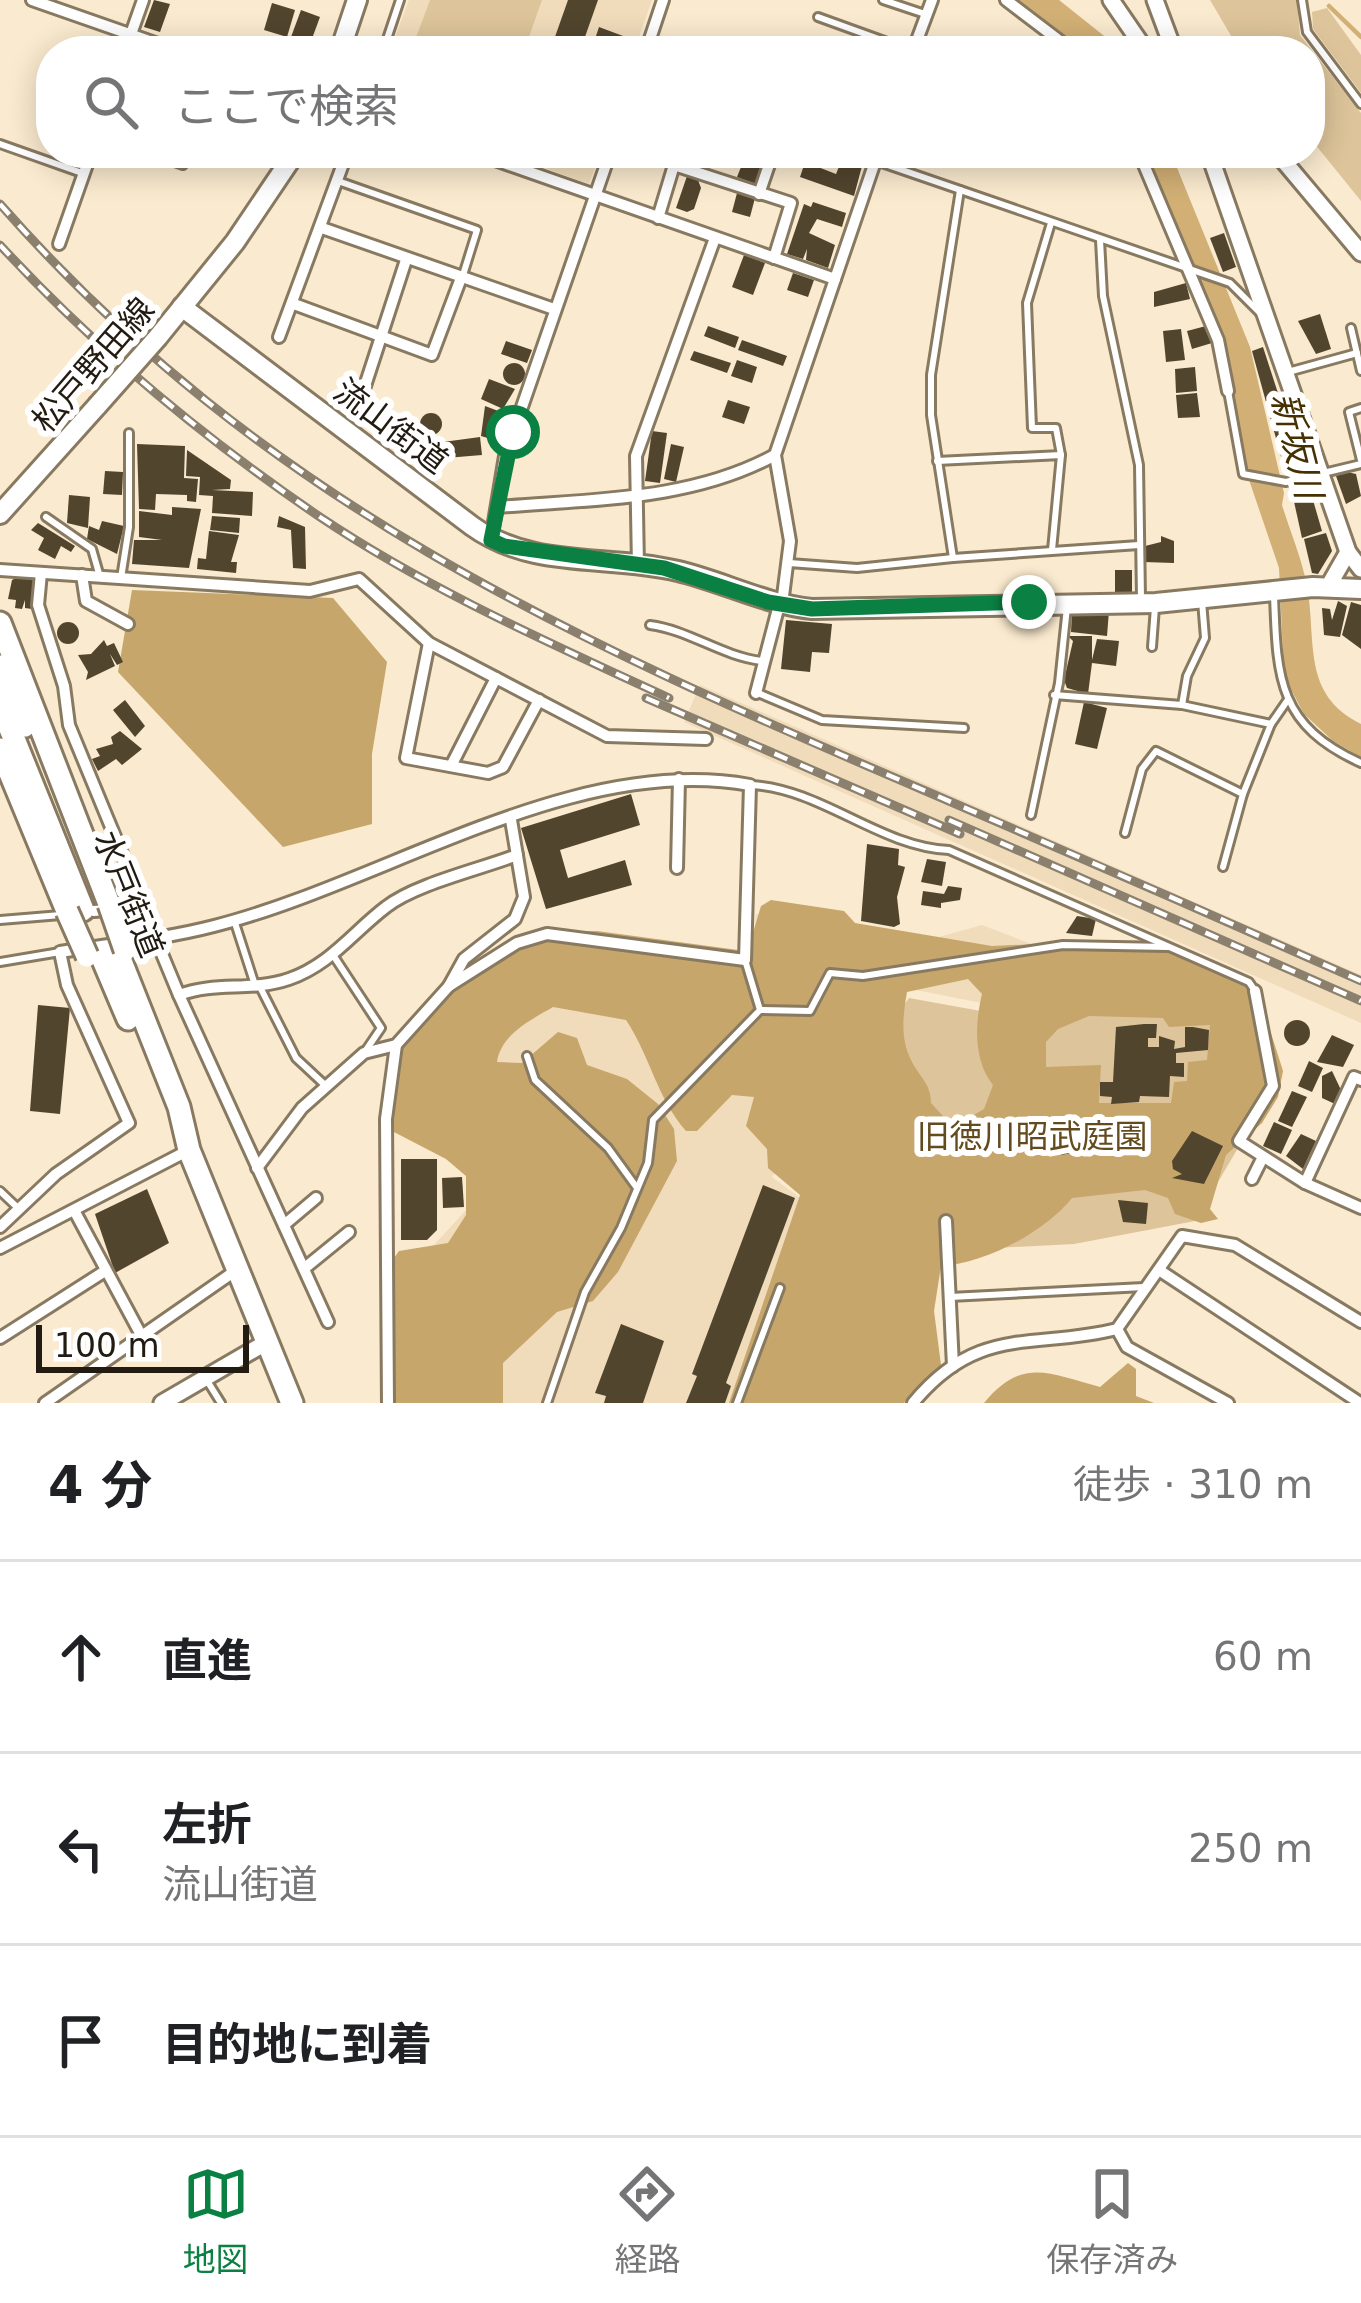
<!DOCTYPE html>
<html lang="ja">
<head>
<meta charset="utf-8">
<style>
	body { margin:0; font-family:"DejaVu Sans","Noto Sans JP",sans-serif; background:#f2f2f2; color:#202124 }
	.scale { position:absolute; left:36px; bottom:30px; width:213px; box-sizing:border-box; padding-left:12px; border:6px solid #211b11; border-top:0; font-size:33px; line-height:42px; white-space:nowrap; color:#211b11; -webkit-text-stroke:9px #fff; paint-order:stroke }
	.stop { position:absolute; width:36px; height:36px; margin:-27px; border:9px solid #0b8043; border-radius:50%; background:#fff }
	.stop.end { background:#0b8043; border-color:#fff; box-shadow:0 3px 12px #0008 }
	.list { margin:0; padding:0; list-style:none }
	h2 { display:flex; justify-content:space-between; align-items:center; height:156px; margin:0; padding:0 48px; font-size:51px }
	h2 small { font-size:39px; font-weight:400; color:#757577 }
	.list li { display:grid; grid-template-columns:78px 1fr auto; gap:36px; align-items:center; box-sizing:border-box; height:192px; padding:0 48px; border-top:3px solid #e0e0e0 }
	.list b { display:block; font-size:45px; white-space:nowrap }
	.list p { margin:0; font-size:39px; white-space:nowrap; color:#757577 }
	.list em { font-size:39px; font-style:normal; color:#757577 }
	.icon { flex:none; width:66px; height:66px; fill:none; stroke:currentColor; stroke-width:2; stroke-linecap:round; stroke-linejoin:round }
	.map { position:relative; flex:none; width:1361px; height:1403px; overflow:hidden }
	.search { position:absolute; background:#fff; box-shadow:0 6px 30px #0003; left:36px; right:36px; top:36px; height:132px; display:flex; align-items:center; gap:30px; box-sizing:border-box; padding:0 42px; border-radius:48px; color:#757577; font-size:45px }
	.sheet { height:732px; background:#fff }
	nav { display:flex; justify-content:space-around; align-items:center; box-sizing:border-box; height:168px; border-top:3px solid #e0e0e0; background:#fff; font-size:33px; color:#757577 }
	nav a { display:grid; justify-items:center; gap:6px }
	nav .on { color:#0b8043 }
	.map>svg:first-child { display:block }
	.built { fill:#f0dcbb }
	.green { fill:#ddc49a }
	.forest { fill:#c7a66c; fill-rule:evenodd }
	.water { fill:#d2b075 }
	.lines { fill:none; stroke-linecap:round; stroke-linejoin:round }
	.stream { stroke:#d2b075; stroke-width:4.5 }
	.building { fill:#52452e }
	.lane-casing { stroke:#887961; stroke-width:12 }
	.street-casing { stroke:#887961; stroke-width:16 }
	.secondary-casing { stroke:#887961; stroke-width:21 }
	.primary-casing { stroke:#887961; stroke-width:24 }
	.highway-casing { stroke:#887961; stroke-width:27 }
	.lane { stroke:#fff; stroke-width:6 }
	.street { stroke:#fff; stroke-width:10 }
	.secondary { stroke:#fff; stroke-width:15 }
	.primary { stroke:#fff; stroke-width:18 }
	.highway { stroke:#fff; stroke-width:21 }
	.rail-casing { stroke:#8b806e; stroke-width:9 }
	.rail { stroke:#fff; stroke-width:4.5; stroke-dasharray:14; stroke-linecap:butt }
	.primary-bridge-casing { stroke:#887961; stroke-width:24; stroke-linecap:butt }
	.highway-bridge-casing { stroke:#887961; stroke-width:27; stroke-linecap:butt }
	.primary-bridge { stroke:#fff; stroke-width:18 }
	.highway-bridge { stroke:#fff; stroke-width:21 }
	.route { stroke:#0b8043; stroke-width:15 }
	.labels { text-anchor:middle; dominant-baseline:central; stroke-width:12; stroke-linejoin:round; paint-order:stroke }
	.street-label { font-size:33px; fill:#211b11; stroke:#fff }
	.park-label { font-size:33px; fill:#634b1e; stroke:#fff }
	.water-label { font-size:36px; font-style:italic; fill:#462f00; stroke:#fff }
</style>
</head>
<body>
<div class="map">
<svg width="1361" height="1403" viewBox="0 0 1361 1403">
	<rect width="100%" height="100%" fill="#faeacf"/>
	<g class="built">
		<path d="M409,0H652L634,51H390Z"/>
		<path d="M504,153H600L589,184Z"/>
		<path d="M700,685L1361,975V1023L684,722Z"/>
		<path d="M756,914L928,940L982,925L1034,945L1083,940L1110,952L1042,1015L906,988L772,1177L845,1231L866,1403H399L421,1259L467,1209L473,1173L475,977L752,963Z"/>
	</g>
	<g class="green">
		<path d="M430,0H542L524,51H411Z"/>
		<path d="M1210,0H1297L1300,35L1361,113V201L1310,138V51H1240Z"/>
		<path d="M1327,8L1361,55V93L1313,29L1312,12Z"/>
		<path d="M1244,987L1238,1148L1195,1221L1074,1244L955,1250L785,1175L909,998L1047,1023Z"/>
	</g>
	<g class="forest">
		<path d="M132,590L333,598L387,662L372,754V824L283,847L118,672Z"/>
		<path d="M771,900L844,911L855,923L992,946L1080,942L1112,950H1171L1256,986L1283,1071L1278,1097L1262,1123L1226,1155L1210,1209L1218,1219L1201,1223L1175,1214L1168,1198L1145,1190L1072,1198C1045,1232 984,1264 941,1266L934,1311L941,1365L904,1403H729L800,1195L768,1168L767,1149L746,1126L754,1097L732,1095L697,1131H686C656,1096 651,1058 626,1020L553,1007C531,1020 501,1034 497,1062L522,1063L558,1032L577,1038L587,1065L627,1079L658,1104L674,1129L677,1161L618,1272L593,1301L557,1312L503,1363V1403H392L394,1258L399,1251L448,1243L466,1215V1176L446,1159L392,1131L402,1043L469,975L542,932L597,931L738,950L749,946L761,906ZM968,979L982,994C975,1023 973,1060 993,1085L984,1109L953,1127L931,1103C931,1083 919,1077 911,1060C900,1038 903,1015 907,992ZM1089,1016L1163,1018L1169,1027L1210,1025L1207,1060L1188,1062L1187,1081L1174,1082L1171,1103H1099L1101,1065L1046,1067V1042L1058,1029Z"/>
		<path d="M1128,1363L1136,1369V1396L1154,1403H984C1022,1357 1048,1373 1100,1387Z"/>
	</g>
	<g class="water">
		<path d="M1016,0H1059L1123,51H1083Z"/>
		<path d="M1145,153H1171L1250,347L1284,493L1282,505C1290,531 1302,559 1307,586C1317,642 1301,694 1361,724V757L1333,741L1304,714L1284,676L1279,568L1245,468L1218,327Z"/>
	</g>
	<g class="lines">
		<path class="stream" d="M1329,6L1361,37"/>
	</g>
	<g class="building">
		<path d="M154,0L170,4L160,32L144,27Z"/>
		<path d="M568,0H598L580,51H550Z"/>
		<path d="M272,3L295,10L287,37L264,30Z"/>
		<path d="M301,10L320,17L310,44L291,37Z"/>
		<path d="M599,27L623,36L618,51H591Z"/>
		<path d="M808,153L822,155L818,167L836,174L842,159L862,166L854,196L800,177Z"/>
		<path d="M745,157L763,163L755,184L737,177Z"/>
		<path d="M687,176L698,180L701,188L694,209L687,212L676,208Z"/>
		<path d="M737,193L755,198L750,217L732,212Z"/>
		<path d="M813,202L846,213L842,227L817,219L809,233L835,245L828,268L806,260L807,249L803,259L787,254L804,204L811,207Z"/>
		<path d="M1224,233L1236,267L1223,272L1210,238Z"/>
		<path d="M744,255L765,263L753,295L732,287Z"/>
		<path d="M793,273L814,280L808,297L787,290Z"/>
		<path d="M1186,283L1190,299L1154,307V292Z"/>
		<path d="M1320,314L1331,349L1316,354L1298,321Z"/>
		<path d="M708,326L739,337L735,348L704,336Z"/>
		<path d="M1206,326L1212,343L1192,349L1187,331Z"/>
		<path d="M1181,329L1185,360L1166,362L1163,331Z"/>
		<path d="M742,340L787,356L783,366L738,350Z"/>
		<path d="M506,341L532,350L527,363L501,354Z"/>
		<path d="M1263,347L1298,455L1282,460L1252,351Z"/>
		<path d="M694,351L731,363L727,373L690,360Z"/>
		<path d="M737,360L757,367L752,383L731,376Z"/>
		<circle cx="514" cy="374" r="11"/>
		<path d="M1195,367L1197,391L1176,393L1175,369Z"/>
		<path d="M489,379L515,389L503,409L481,399Z"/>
		<path d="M1197,393L1200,417L1178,418L1176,395Z"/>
		<path d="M728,400L750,407L744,424L722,417Z"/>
		<path d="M485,406L509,415L501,442L481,436Z"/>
		<circle cx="431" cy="424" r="11"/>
		<path d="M652,431L667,433L660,483L645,481Z"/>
		<path d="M480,437L482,455L446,458L443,442Z"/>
		<path d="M137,444L185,446L184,478L198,479L196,502L187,501V495L156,494L155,510L139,509Z"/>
		<path d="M439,444L445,465L429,469L423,448Z"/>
		<path d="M671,444L684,447L676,482L664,479Z"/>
		<path d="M187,450L231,480L230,489L212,490L253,492L252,516L212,513L213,496L199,495L200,477L186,476Z"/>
		<path d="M105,471L123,472L122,495L103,494Z"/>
		<path d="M1347,472L1356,474L1361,496L1346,504L1336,476Z"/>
		<path d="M1308,483L1322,531L1302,538L1291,488Z"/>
		<path d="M69,495L90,497L88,528L67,523Z"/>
		<path d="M172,507L201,509L189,568L132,564L134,540H162L139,537V511L172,515Z"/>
		<path d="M212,516L240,518L239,533L210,530Z"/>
		<path d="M279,516L305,527L306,569L293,568L291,530L277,527Z"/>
		<path d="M102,521L124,526L117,554L87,539L89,526L99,530Z"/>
		<path d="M38,523L75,546L71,552L61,546L55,559L38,550L44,538L31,530Z"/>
		<path d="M209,531L239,535L231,562H237L236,573L197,569L198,558L206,559Z"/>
		<path d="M1326,533L1332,551L1318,574L1312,573L1304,539Z"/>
		<path d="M1161,536L1174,541V563L1144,562L1145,546L1161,542Z"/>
		<rect x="1115" y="570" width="17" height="24"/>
		<path d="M18,577L33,578L32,609L25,608V600L22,609L15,608L16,600L8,599L12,580Z"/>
		<path d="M1338,601L1347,606L1340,637L1324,635L1322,608L1330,609L1332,620Z"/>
		<path d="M1351,602L1361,605V649L1342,635Z"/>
		<path d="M1072,611H1109L1107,636L1071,632Z"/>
		<path d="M786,620L832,624L829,653L812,652L810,672L781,669Z"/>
		<circle cx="68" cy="633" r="11"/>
		<path d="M1068,636H1092V660L1097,639L1119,641L1116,666L1092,663L1088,694L1067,688L1064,680L1073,641Z"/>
		<path d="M104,640L107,646L114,643L123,662L117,665L110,654L115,666L86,680L88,672L78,655L91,654Z"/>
		<path d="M125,700L145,726L135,737L113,710Z"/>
		<path d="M1084,702L1107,708L1097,749L1075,744Z"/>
		<path d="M120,731L142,749L122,765L116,759L98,771L92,759L100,756L96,749L113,744L111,737Z"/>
		<path d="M631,794L640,825L560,850L568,878L625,860L632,885L546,909L521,828Z"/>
		<path d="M867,844L899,849L898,865L905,867L897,897L900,924L894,927L861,921Z"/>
		<path d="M927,859L946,862L942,886L921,882Z"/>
		<path d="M948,886L962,888L960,900L941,903V908L921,905L923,891L944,894Z"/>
		<path d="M1077,916L1096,919L1092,936L1066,933Z"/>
		<path d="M38,1005L70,1008L60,1114L30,1111Z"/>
		<circle cx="1297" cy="1033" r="13"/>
		<path d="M1144,1024H1157L1156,1038H1148V1047H1159V1036L1175,1041L1174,1049L1185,1047V1027H1193L1209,1030L1208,1050L1176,1053V1063H1184V1077L1170,1076L1169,1097L1140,1096L1139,1102L1111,1104L1112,1097L1100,1096V1082H1113L1116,1027Z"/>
		<path d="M1332,1035L1354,1045L1343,1067L1317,1062Z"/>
		<path d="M1309,1061L1323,1068L1312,1092L1298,1086Z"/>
		<path d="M1332,1071L1341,1090L1335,1104L1322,1098V1076Z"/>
		<path d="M1292,1091L1307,1097L1292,1127L1278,1121Z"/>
		<path d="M1274,1122L1292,1130L1281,1154L1263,1146Z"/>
		<path d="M1098,1123L1107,1146L1061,1155L1059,1135L1087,1131L1086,1124Z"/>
		<path d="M1192,1131L1223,1146L1204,1184L1172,1178L1182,1174L1173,1169L1172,1161Z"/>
		<path d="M1301,1134L1316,1141L1303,1169L1286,1156Z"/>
		<path d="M401,1159H437V1230L427,1240H401Z"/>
		<path d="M462,1177L464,1207L443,1208L442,1178Z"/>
		<path d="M763,1185L795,1198L726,1383L731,1386L725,1403H686L697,1376L692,1374Z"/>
		<path d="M147,1189L169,1243L115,1273L95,1214Z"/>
		<path d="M1118,1200L1148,1203L1146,1224L1123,1222Z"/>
		<path d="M621,1324L664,1341L643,1403H604L606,1396L595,1393Z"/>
	</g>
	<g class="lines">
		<defs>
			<g id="lane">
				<path d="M883,0L925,14"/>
				<path d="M1302,0L1307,32L1361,104"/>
				<path d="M818,17L912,51"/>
				<path d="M383,51L400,0"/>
				<path d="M0,144L82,173"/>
				<path d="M150,153L183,165"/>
				<path d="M876,161L1230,283L1259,312"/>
				<path d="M338,181L477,230L463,275"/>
				<path d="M960,190L931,375V415L953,558L1139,545"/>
				<path d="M1051,223L1027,303L1032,428H1056L1061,455"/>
				<path d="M1100,240L1103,296L1139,465L1141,598"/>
				<path d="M1351,328L1361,371"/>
				<path d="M1288,372L1357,353"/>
				<path d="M1228,391L1243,474L1286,482L1361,464"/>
				<path d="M1361,408L1349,412L1361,460"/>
				<path d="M937,461L1061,455L1052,550"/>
				<path d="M46,517L92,549L100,577"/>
				<path d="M789,563L857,568L953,558"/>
				<path d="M121,578L129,527V433"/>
				<path d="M1274,595C1277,677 1277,725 1361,763"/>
				<path d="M650,625C689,630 721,656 762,661"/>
				<path d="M1152,647L1155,607"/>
				<path d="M758,693L822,720L964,728"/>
				<path d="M1054,695L1182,705L1271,724L1287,701"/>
				<path d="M1182,705L1187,676L1205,638L1202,601"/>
				<path d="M752,785C822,789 880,847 949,850L1249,982L1255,991"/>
				<path d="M1031,815L1059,683L1067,607"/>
				<path d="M1125,833L1142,769L1156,751L1243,794"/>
				<path d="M1223,867L1243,794L1271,724"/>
				<path d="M0,920L61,915"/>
				<path d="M234,920L255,985"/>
				<path d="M333,955L381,1028L364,1053"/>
				<path d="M0,962L60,952"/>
				<path d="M259,985L296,1058L326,1086"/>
				<path d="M760,1010L810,1011L830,973L863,976L1063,945L1168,947"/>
				<path d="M527,1056L535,1080L608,1148L637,1188"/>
				<path d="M0,1191L19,1209"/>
				<path d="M950,1297L1144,1287"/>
				<path d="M206,1379L221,1403"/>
				<path d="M547,1403L585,1292L621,1228L648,1163L653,1120L760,1010L745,960"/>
				<path d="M737,1403L780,1288"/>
			</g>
			<g id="street">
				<path d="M32,0L178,51"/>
				<path d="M1006,0L1073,51"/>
				<path d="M125,51L143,0"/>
				<path d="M646,51L663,0"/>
				<path d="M913,51L932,0"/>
				<path d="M475,153L835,279"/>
				<path d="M847,153L875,163"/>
				<path d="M1139,153L1218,340L1228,391"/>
				<path d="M759,194L773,153"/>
				<path d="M658,218L674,165L791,203L774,258"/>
				<path d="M322,228L554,309"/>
				<path d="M59,244L91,153"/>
				<path d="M294,304L432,355L461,278"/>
				<path d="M279,337L347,153"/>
				<path d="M363,392L406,260"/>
				<path d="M498,507C592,499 691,501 775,455"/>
				<path d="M491,540L505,456L610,153"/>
				<path d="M638,566L636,456L715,238"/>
				<path d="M0,570L310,591L359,579L429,643L607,736L706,739"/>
				<path d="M41,573L38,605L64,686L69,725L144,907L94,911"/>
				<path d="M82,575L86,601L128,624"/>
				<path d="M782,604L790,541L775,455L878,153"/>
				<path d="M429,643L406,758L488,773L503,767L539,700"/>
				<path d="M756,693L779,605"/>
				<path d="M451,766L496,678"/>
				<path d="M677,868L679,779"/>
				<path d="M155,937L179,995C216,981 251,992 289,979C330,965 353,932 386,907C415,884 481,869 517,855"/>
				<path d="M1255,991L1273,1086L1239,1141L1305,1183L1361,1208"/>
				<path d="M179,995L328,1322"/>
				<path d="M257,1168L302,1108L364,1053L396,1045L449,986L464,959L515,919L524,897L511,820"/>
				<path d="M1252,1179L1263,1157"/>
				<path d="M1305,1183L1354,1077L1361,1080"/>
				<path d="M75,1212L140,1333"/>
				<path d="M946,1221L953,1366"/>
				<path d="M284,1225L316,1198"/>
				<path d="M0,1227L56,1174L129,1123L67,985L60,952C111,944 164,939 214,926C384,883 572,753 750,785L745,960L547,934L517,943L449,986"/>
				<path d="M0,1248L189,1150"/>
				<path d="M306,1267L349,1232"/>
				<path d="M1159,1270L1360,1403"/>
				<path d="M1117,1329L1127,1347L1228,1403"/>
				<path d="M0,1338L105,1271"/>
				<path d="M45,1403L238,1269"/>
				<path d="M388,1403L386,1119L396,1045"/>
				<path d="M913,1403C979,1323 1035,1350 1117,1329L1182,1236L1235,1245L1361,1322"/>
			</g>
			<g id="secondary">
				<path d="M1111,0L1146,51"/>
				<path d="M1155,0L1174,51"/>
				<path d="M1209,153L1348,552L1361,569"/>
				<path d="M1277,153L1361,253"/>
				<path d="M1328,587L1348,552"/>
				<path d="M162,1403L267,1342"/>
			</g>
			<g id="primary">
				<path d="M340,51L357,0"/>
				<path d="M182,307L472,526C533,570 608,554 678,571C724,582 765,604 812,609L1156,603L1313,587L1361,589"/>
				<path d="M158,337L235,242L295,153"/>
				<path d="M0,514L97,406"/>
			</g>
			<g id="highway">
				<path d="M0,623L109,904"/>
				<path d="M0,666L25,726"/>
				<path d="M0,704L83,910"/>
				<path d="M0,749L67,911"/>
				<path d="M117,951L179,1107L189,1150L292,1403"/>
				<path d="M100,953L128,1019"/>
			</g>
		</defs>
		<use href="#lane" class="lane-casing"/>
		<use href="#street" class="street-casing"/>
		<use href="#secondary" class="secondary-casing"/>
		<use href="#primary" class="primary-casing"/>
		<use href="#highway" class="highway-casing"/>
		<use href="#lane" class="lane"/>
		<use href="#street" class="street"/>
		<use href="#secondary" class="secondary"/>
		<use href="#primary" class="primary"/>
		<use href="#highway" class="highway"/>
		<defs>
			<g id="rail">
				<path d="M0,204C262,502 572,640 928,792C1073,854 1217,917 1361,981"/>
				<path d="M0,245C94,347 205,439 320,517C429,590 550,643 669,698"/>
				<path d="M646,698L960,834"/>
				<path d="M949,820L1361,1001"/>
			</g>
		</defs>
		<use href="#rail" class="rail-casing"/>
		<use href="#rail" class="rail"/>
		<defs>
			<path id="primary-bridge" d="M97,406L158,337"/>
			<g id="highway-bridge">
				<path d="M109,904L125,950"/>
				<path d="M67,911L87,956"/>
			</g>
		</defs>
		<use href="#primary-bridge" class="primary-bridge-casing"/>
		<use href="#highway-bridge" class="highway-bridge-casing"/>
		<use href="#primary-bridge" class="primary-bridge"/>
		<use href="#highway-bridge" class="highway-bridge"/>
	</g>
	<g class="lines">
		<path class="route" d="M513,432L491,540L504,546L664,568L768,602L812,609L1029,602"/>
	</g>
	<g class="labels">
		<g class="street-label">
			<text transform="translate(93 365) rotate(-49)">松戸野田線</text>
			<text transform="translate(391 426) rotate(37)">流山街道</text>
			<text transform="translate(129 894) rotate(68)">水戸街道</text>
		</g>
		<g class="park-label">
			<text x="1032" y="1136">旧徳川昭武庭園</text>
		</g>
		<g class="water-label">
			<text transform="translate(1297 445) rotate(76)">新坂川</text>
		</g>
	</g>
</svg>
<div class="scale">100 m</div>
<div class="stop" style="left:513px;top:432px"></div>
<div class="stop end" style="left:1029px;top:602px"></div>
<div class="search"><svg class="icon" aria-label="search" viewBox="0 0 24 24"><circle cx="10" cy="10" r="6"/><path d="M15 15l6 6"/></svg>ここで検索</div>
</div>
<section class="sheet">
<h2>4 分<small>徒歩 · 310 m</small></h2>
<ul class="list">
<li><svg class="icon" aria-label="ahead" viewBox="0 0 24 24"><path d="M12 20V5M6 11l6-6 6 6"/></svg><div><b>直進</b></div><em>60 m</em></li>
<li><svg class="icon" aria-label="left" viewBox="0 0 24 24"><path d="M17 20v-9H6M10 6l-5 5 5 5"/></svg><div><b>左折</b><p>流山街道</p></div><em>250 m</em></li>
<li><svg class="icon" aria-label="arrive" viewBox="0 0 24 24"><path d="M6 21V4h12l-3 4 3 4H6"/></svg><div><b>目的地に到着</b></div></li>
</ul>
</section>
<nav>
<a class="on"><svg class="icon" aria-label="map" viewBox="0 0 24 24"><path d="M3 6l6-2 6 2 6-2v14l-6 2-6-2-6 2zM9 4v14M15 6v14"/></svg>地図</a>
<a><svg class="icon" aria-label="directions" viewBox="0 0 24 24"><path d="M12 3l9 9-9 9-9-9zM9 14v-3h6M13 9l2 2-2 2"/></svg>経路</a>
<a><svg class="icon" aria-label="saved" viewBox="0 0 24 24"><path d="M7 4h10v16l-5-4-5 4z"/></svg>保存済み</a>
</nav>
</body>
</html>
